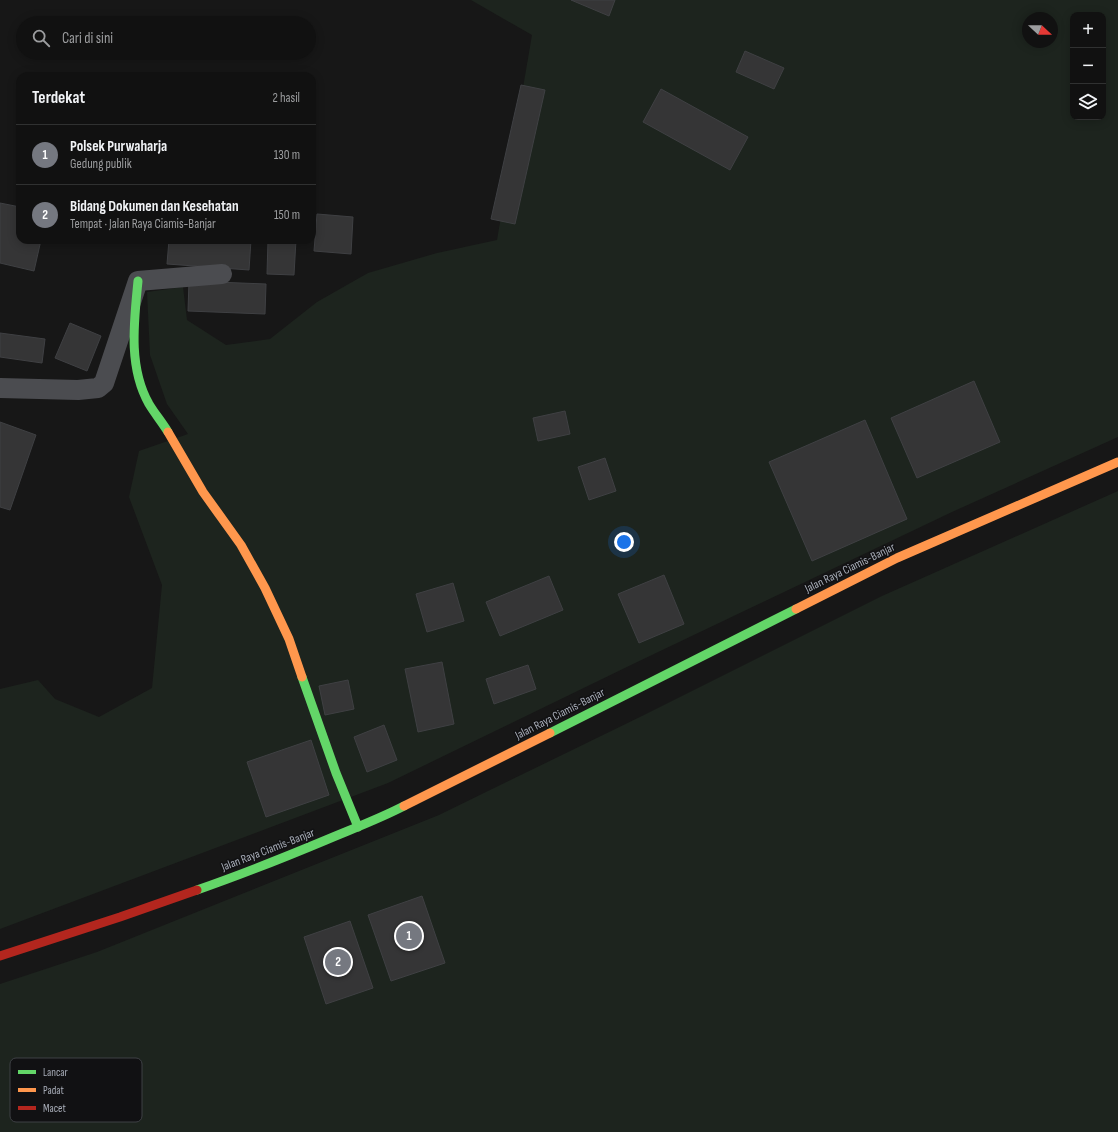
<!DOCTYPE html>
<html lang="id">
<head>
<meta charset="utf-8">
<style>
	body { margin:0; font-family:"Sofia Sans Condensed",sans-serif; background:#1e1f1f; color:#f1f3f6 }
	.controls { position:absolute; right:12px; top:12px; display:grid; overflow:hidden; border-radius:8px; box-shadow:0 2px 10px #0003 }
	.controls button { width:36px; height:36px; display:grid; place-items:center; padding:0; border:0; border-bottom:1px solid #303131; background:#111; color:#f1f3f6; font:20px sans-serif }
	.compass { position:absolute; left:1022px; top:12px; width:36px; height:36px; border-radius:50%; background:#111; box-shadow:0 2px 10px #0003; rotate:112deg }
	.you { position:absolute; left:624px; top:542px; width:14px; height:14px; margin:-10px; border:3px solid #fff; border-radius:50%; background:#1a73e8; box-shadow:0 0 0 6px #1a73e833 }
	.badge { display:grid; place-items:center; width:26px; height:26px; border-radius:50%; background:#757880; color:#fff; font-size:13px; font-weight:700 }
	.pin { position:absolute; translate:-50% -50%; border:2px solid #fff; box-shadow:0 1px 4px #0006 }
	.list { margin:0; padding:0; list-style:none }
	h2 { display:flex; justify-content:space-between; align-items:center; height:52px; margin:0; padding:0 16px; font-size:17px }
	h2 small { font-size:13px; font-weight:400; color:#9c9d9f }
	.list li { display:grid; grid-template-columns:26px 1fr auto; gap:12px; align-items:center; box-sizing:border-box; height:60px; padding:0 16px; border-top:1px solid #303131 }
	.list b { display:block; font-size:15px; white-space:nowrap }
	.list p { margin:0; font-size:13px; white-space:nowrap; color:#9c9d9f }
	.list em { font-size:13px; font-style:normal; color:#9c9d9f }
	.icon { flex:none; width:22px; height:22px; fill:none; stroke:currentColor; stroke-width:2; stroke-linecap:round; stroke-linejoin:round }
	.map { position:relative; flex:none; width:1118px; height:1132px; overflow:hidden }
	.search { position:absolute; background:#111; box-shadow:0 2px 10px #0003; left:16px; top:16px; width:300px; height:44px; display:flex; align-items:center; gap:10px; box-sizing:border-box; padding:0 14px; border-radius:22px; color:#9c9d9f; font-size:15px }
	.panel { position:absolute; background:#111; box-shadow:0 2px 10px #0003; left:16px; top:72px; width:300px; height:172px; border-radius:12px }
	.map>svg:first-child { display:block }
	.green { fill:#1d241e; fill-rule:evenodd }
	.building { fill:#353536; stroke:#3f4043 }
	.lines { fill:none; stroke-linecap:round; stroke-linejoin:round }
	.street { stroke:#4b4c50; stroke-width:20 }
	.fast { stroke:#63d668; stroke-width:9 }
	.slow { stroke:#ff974d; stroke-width:9 }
	.jam { stroke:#b3261e; stroke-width:9 }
	.labels { text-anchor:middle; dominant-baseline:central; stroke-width:3; stroke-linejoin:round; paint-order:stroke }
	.street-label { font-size:12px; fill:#a8adb8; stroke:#111113 }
	.key { fill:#111113; stroke:#3e4045; stroke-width:1 }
	.key-label { font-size:11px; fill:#a8adb8 }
</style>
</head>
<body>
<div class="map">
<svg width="1118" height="1132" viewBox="0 0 1118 1132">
	<rect width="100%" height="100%" fill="#171717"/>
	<g class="green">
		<path d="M471,0H1118V437L952,512L633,664L388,783L0,929V689L38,680L55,699L99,717L152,688L162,585L129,497L139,451L188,434L167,404L150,355L147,292L183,287L187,320L226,345L270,339L317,302L368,273L437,253L497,240L532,35ZM1073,15H1103V117H1073ZM1028,18H1052V42H1028Z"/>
		<path d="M1118,491V1132H0V984L97,952L439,815L644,715L882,596Z"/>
	</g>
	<g class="building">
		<path d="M571,0H615L609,16Z"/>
		<path d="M745,51L784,68L774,89L736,72Z"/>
		<path d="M521,85L545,90L515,224L491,219Z"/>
		<path d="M661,89L748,137L730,170L643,122Z"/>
		<path d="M0,203L20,207V240H41L34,271L0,263Z"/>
		<path d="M317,214L353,217L351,254L314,251Z"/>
		<path d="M169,240H251L249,270L167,264Z"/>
		<path d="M268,240H296L294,275L267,274Z"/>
		<path d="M189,281L266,284L265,314L188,311Z"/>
		<path d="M70,323L101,336L87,371L55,358Z"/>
		<path d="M0,333L45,339L42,363L0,357Z"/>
		<path d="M974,381L1000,442L917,478L891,418Z"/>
		<path d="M565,411L570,434L538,441L533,418Z"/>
		<path d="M865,420L907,519L812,561L769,462Z"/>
		<path d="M0,422L36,435L10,510L0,507Z"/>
		<path d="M605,458L616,491L589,500L578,467Z"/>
		<path d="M664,575L684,624L639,643L618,594Z"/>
		<path d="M549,576L563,610L500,636L486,602Z"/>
		<path d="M453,583L464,621L427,632L416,594Z"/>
		<path d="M442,662L454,724L418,732L405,669Z"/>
		<path d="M528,665L536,689L494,704L486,679Z"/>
		<path d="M348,680L354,709L325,715L319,686Z"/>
		<path d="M384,725L397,760L367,772L354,737Z"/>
		<path d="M311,740L329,795L266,817L247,762Z"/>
		<path d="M422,896L445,963L391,981L368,915Z"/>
		<path d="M350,921L373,988L326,1004L304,937Z"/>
	</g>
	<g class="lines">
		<path class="street" d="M0,388L78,390L98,388L104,383L138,281L222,274"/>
		<g class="fast">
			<path d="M138,281C134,322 128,367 149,404C155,414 162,422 168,432"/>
			<path d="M302,677L336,773L358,827"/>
			<path d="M550,733L796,609"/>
			<path d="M197,890C240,875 283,858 326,840C352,829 379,819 404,806"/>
		</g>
		<g class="slow">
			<path d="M168,432L203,492L241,545L265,588L289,639L302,677"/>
			<path d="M796,609L897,558L1118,462"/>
			<path d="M404,806L550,733"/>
		</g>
		<path class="jam" d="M0,956L120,917L197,890"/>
	</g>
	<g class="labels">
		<g class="street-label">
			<text transform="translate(850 568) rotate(-26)">Jalan Raya Ciamis-Banjar</text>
			<text transform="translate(560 714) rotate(-27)">Jalan Raya Ciamis-Banjar</text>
			<text transform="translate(268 850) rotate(-21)">Jalan Raya Ciamis-Banjar</text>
		</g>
	</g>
	<rect x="10" y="1058" width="132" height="64" rx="6" class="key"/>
	<rect x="18" y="1070" width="18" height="4" fill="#63d668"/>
	<rect x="18" y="1088" width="18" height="4" fill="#ff974d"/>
	<rect x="18" y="1106" width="18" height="4" fill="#b3261e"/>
	<g class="key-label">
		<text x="43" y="1076">Lancar</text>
		<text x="43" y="1094">Padat</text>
		<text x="43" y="1112">Macet</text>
	</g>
</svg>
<div class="controls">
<button>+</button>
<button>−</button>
<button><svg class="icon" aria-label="layers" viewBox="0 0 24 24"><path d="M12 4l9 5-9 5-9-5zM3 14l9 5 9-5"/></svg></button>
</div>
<svg class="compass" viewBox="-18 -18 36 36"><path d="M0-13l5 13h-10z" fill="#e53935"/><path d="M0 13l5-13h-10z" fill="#9c9d9f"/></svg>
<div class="you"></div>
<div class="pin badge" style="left:409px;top:936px">1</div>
<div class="pin badge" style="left:338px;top:962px">2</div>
<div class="search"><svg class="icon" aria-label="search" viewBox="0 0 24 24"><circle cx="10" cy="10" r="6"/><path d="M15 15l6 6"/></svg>Cari di sini</div>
<section class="panel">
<h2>Terdekat<small>2 hasil</small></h2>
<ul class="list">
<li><span class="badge">1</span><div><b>Polsek Purwaharja</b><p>Gedung publik</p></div><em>130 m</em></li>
<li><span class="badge">2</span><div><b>Bidang Dokumen dan Kesehatan</b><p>Tempat · Jalan Raya Ciamis-Banjar</p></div><em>150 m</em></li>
</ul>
</section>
</div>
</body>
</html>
